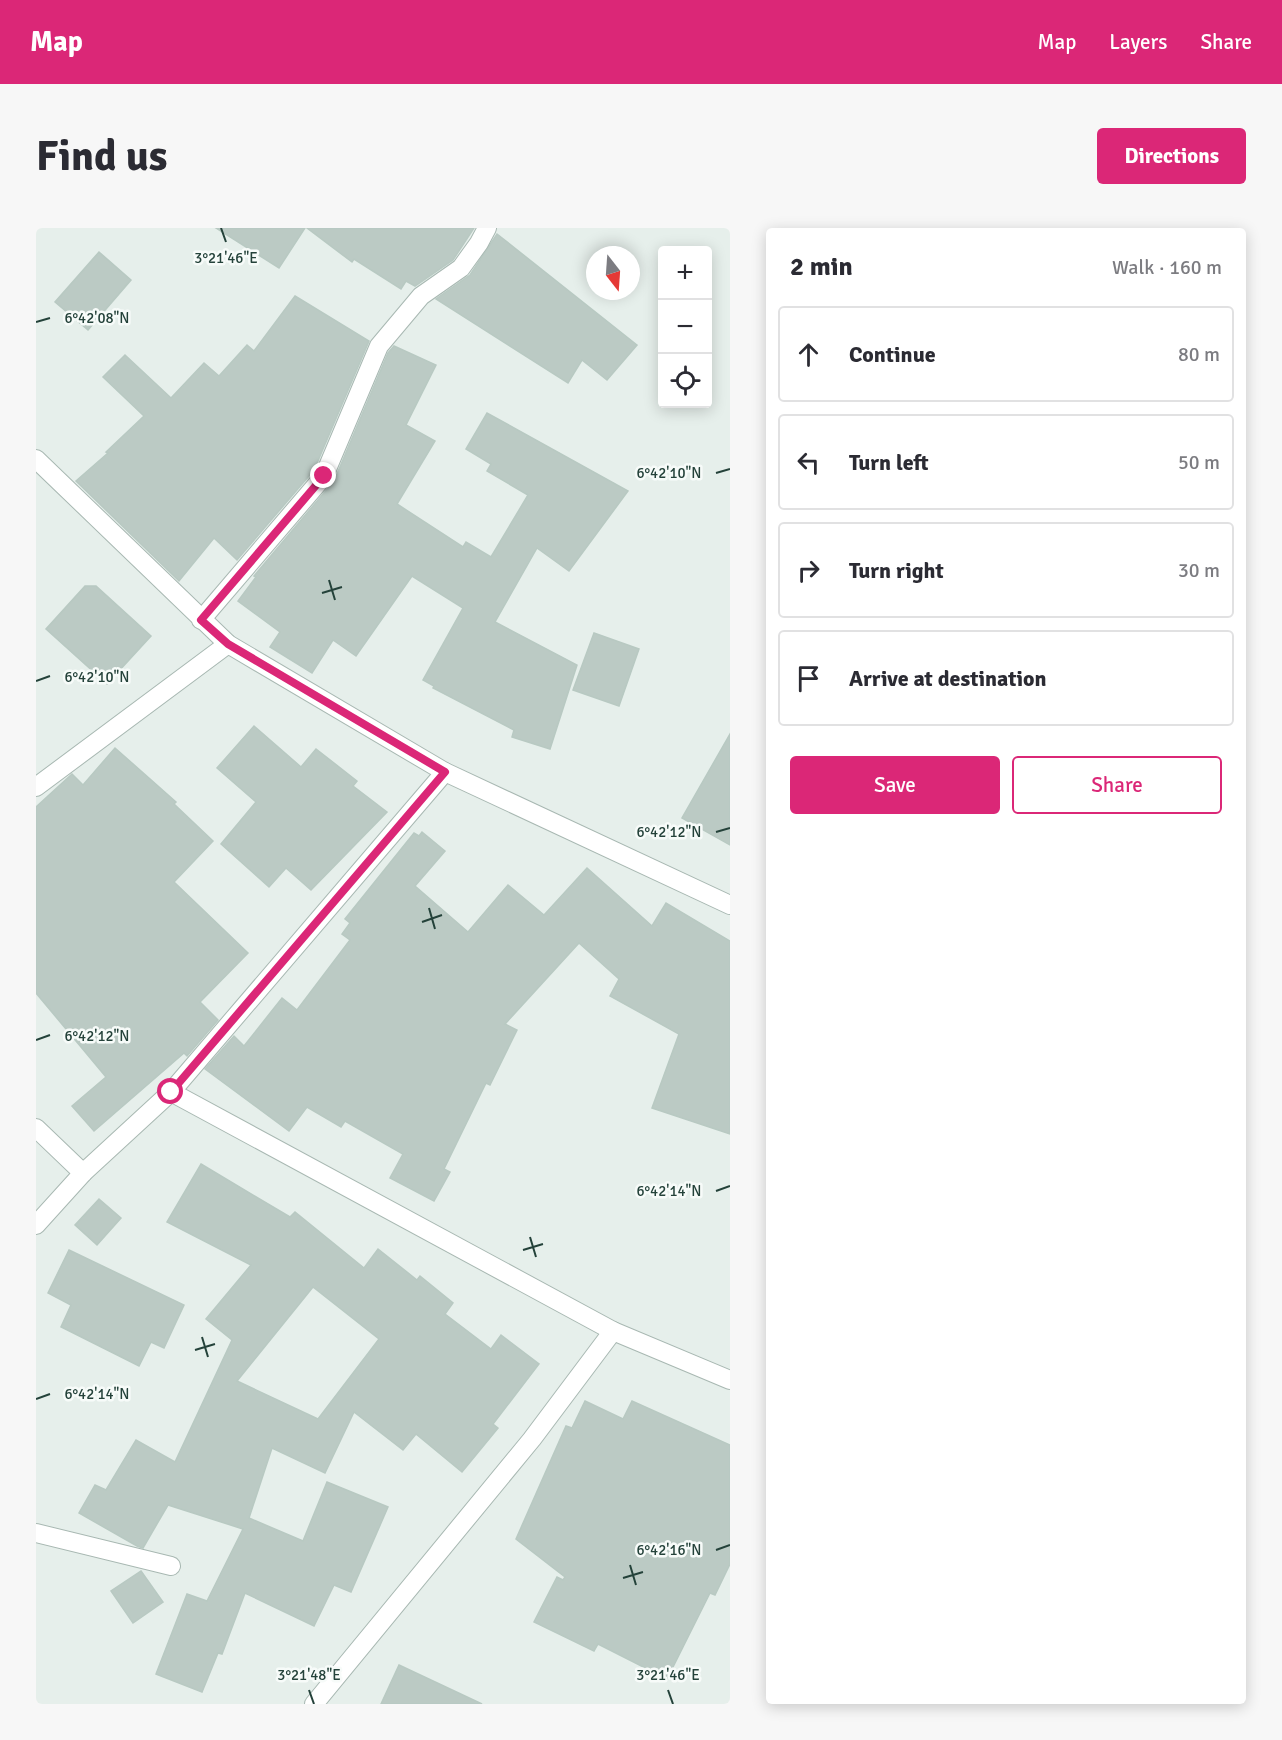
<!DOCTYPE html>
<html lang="en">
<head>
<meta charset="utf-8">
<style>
	body { margin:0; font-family:Signika,sans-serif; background:#f7f7f7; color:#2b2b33 }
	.controls { position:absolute; right:18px; top:18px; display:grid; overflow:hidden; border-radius:6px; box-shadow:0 3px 15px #0003 }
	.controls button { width:54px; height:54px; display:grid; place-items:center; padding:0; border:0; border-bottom:2px solid #e1e1e2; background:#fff; color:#2b2b33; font:30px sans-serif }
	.compass { position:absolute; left:550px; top:18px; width:54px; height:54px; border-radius:50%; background:#fff; box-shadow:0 3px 15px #0003; rotate:163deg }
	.stop { position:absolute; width:18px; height:18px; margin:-14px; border:4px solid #db2777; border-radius:50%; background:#fff }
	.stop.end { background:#db2777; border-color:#fff; box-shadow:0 2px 6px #0008 }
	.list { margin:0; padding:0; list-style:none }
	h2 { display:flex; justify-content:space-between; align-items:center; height:78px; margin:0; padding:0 24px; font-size:26px }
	h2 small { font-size:20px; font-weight:400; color:#7c7c81 }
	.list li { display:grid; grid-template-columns:39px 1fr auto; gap:18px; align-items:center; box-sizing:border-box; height:96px; margin:0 12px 12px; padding:0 12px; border:2px solid #e1e1e2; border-radius:6px }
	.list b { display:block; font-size:22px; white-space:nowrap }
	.list em { font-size:20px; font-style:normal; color:#7c7c81 }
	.actions { display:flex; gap:12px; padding:18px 24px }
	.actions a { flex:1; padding:14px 0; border:2px solid #db2777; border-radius:6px; text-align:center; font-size:21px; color:#db2777 }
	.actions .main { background:#db2777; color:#fff }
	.icon { flex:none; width:33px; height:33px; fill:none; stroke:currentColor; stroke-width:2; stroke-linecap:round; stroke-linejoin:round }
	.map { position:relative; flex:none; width:694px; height:1476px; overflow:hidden; border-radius:6px }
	header { display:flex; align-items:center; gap:36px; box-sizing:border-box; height:84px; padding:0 30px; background:#db2777; color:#fff }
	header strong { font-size:28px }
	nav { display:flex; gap:33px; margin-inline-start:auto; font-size:21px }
	.intro { display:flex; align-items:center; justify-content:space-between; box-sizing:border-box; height:144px; padding:0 36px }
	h1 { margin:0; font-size:42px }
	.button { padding:15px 27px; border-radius:6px; background:#db2777; color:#fff; font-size:21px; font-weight:700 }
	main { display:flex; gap:36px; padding:0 36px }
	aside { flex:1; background:#fff; border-radius:6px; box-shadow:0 3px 15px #0003 }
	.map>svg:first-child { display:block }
	.building { fill:#bbcac4; stroke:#b8c9c2; stroke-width:1.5; fill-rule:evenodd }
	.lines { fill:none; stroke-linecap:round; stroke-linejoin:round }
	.street-casing { stroke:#a8b8b2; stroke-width:20 }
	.street { stroke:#fff; stroke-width:18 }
	.route { stroke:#db2777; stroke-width:8 }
	.ticks { fill:none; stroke:#24423a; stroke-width:2 }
	.ticks-label { font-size:15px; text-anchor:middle; fill:#24423a; stroke:#f7fbf9; stroke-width:5; stroke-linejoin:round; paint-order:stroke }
</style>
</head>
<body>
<header>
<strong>Map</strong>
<nav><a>Map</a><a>Layers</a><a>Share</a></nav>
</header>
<div class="intro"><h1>Find us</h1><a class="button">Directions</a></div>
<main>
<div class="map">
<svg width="694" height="1476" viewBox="0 0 694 1476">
	<rect width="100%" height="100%" fill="#e6efeb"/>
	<g class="building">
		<path d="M180,0H269L243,40Z"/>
		<path d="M271,0H438L417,32L379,58L370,53L365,61L318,31L316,34Z"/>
		<path d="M461,6L601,117L571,152L546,132L532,155L400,71L434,47Z"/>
		<path d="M63,24L95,52L52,102L19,74Z"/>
		<path d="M259,68L333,113L278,242L201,332L178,310L143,353L40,253L72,225L70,224L108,188L67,149L89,127L135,170L168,135L183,148L211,117L218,123Z"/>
		<path d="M358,118L400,137L370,197L399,213L361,276L427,319L430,314L455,329L492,267L451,243L455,236L430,221L451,185L592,263L533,343L501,320L459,394L541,437L514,521L476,509L478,502L397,460L398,458L387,452L427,380L376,348L320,428L297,412L276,445L234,419L244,404L202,373L220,349L218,348L298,253L352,125Z"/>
		<path d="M49,358H60L115,408L71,456L10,401Z"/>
		<path d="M558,405L603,421L583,478L537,462Z"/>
		<path d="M218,498L265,539L280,521L321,553L317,558L351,584L275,662L250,640L233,659L185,616L220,574L181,540Z"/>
		<path d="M694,506V617L646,590Z"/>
		<path d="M79,520L140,574L138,576L177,613L138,654L212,725L164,774L182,792L151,828L148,825L58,903L36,878L70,849L0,765V579L36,546L47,557Z"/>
		<path d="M386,604L409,623L379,658L432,704L472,657L508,687L551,640L616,698L630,675L694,713V906L616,880L643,806L574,768L583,751L543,715L469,796L481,802L454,857L450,855L408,941L414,944L398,973L354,950L367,926L309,893L305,899L271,879L253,903L169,841L198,808L208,818L246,770L261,782L314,712L306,706L314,695L309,691L378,605L383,608Z"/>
		<path d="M165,936L254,989L259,984L328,1040L342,1021L381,1052L384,1048L417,1075L409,1086L455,1121L465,1107L503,1136L457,1196L462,1200L426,1244L380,1206L367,1222L318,1184L289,1245L236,1220L213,1290L267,1313L291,1254L352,1279L315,1364L298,1357L278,1398L209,1365L186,1426L182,1425L166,1464L120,1446L151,1366L171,1373L207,1301L132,1277L107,1320L101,1318L43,1285L59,1257L70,1262L100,1212L139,1234L196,1112L170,1091L215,1037L131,994ZM277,1059L343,1111L282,1191L201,1153Z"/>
		<path d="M63,971L85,990L61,1017L39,997Z"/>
		<path d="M33,1022L148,1077L128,1120L115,1114L103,1138L25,1099L35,1077L12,1065Z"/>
		<path d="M549,1173L587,1191L596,1173L694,1217V1336L679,1367L674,1365L631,1451L562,1416L558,1423L498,1394L521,1349L527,1352L529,1349L480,1311L530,1198L536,1200Z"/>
		<path d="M105,1343L127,1374L97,1395L75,1363Z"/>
		<path d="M363,1437L446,1476H345Z"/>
	</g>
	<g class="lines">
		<defs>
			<g id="street">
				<path d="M0,231L192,416L409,544L694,677"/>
				<path d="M165,392L288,248L343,118L385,68L425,40L443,15L451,0"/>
				<path d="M0,559L192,416"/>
				<path d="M135,864L577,1103L694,1152"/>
				<path d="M0,900L47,945"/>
				<path d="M0,997L47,945L135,864L409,544"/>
				<path d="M0,1305L135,1338"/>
				<path d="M278,1476L496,1211L577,1103"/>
			</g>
		</defs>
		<use href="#street" class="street-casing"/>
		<use href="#street" class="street"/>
	</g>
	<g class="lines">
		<path class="route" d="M135,864L409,544L192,416L165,392L288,248"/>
	</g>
	<path class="ticks" d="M185,0L190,14M0,94L14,90M680,245L694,241M293,352L299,372M286,365L306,359M0,453L14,448M680,604L694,600M393,680L399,701M386,694L406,687M0,812L14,807M680,963L694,958M494,1009L500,1029M487,1022L507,1016M166,1109L172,1129M159,1122L179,1116M0,1171L14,1166M680,1322L694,1317M594,1337L600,1357M587,1350L607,1344M273,1462L278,1476M632,1462L637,1476"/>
	<g class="ticks-label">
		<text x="190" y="35">3°21'46"E</text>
		<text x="61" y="95">6°42'08"N</text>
		<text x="633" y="250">6°42'10"N</text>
		<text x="61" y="454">6°42'10"N</text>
		<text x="633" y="609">6°42'12"N</text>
		<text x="61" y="813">6°42'12"N</text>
		<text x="633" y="968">6°42'14"N</text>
		<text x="61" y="1171">6°42'14"N</text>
		<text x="633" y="1327">6°42'16"N</text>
		<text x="273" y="1452">3°21'48"E</text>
		<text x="632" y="1452">3°21'46"E</text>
	</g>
</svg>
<div class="controls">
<button>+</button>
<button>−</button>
<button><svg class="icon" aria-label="locate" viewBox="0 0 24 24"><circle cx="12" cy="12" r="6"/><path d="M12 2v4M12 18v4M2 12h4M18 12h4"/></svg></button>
</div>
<svg class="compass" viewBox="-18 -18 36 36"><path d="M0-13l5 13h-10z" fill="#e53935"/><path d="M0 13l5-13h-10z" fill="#7c7c81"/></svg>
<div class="stop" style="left:135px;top:864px"></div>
<div class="stop end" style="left:288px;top:248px"></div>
</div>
<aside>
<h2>2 min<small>Walk · 160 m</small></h2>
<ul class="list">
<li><svg class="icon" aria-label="ahead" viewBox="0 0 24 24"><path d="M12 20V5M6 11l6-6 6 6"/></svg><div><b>Continue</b></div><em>80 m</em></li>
<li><svg class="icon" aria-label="left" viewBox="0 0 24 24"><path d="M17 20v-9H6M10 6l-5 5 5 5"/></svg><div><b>Turn left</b></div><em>50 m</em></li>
<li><svg class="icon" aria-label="right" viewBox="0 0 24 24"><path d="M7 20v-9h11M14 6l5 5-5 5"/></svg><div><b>Turn right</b></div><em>30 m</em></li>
<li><svg class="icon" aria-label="arrive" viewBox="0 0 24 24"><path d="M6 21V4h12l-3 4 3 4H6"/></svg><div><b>Arrive at destination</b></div></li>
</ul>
<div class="actions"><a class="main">Save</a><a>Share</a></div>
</aside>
</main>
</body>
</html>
